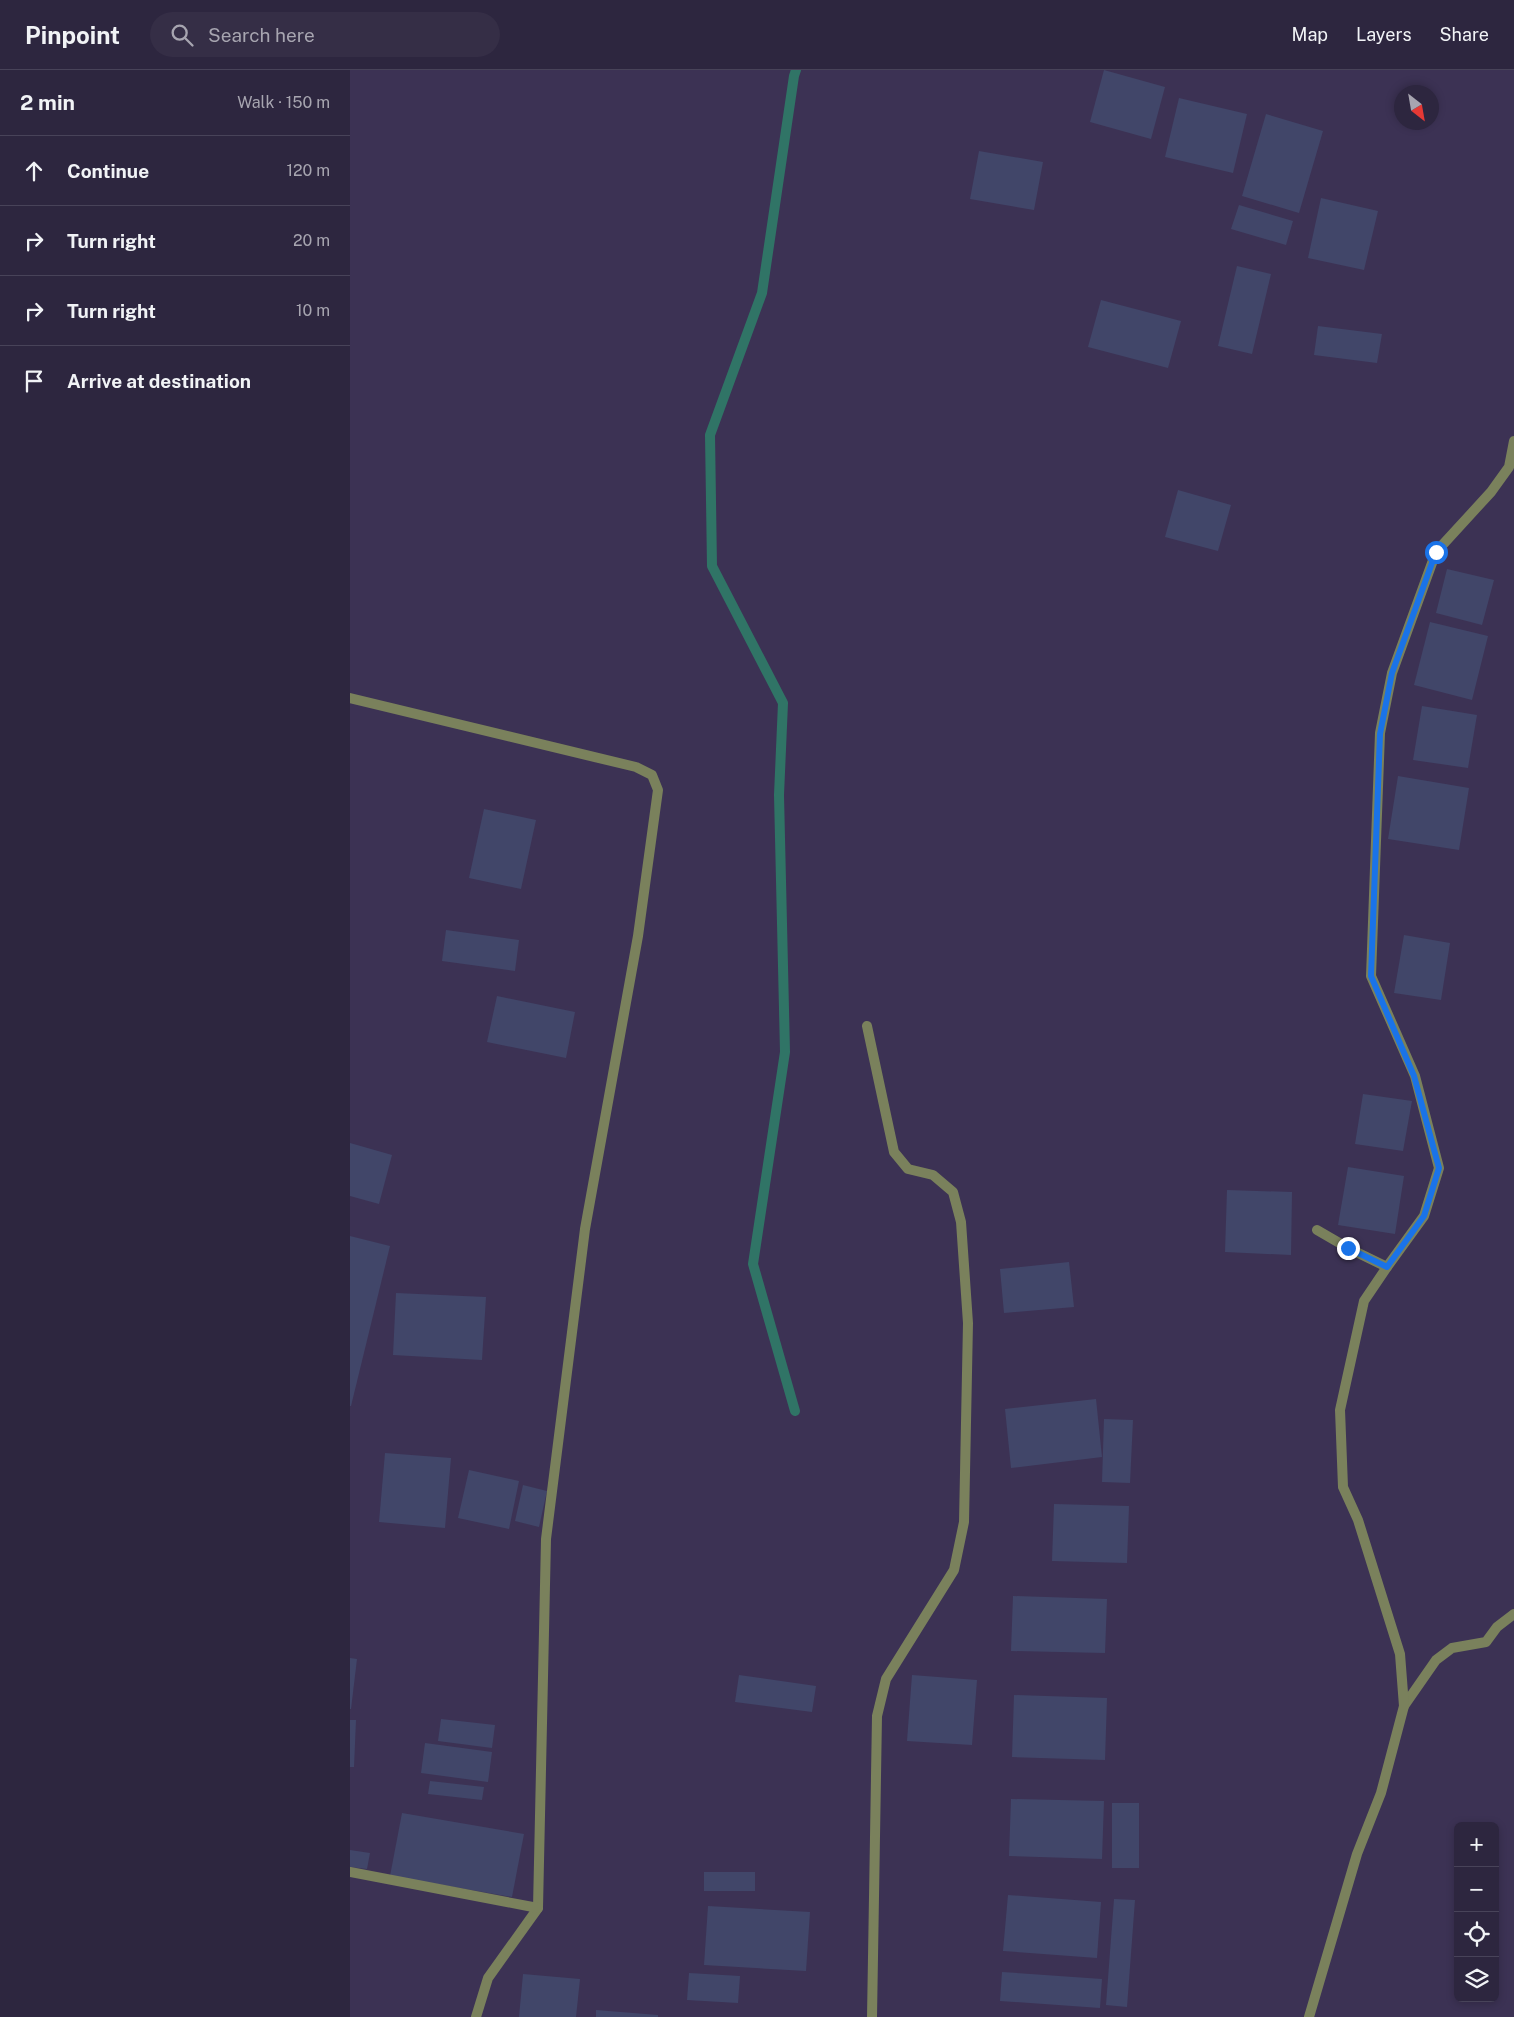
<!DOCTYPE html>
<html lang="en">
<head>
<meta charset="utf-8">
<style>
	body { margin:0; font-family:"Public Sans",sans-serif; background:#352e46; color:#f1f3f6 }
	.controls { position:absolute; right:15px; bottom:15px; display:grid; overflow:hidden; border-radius:8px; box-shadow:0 2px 8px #0003 }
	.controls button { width:45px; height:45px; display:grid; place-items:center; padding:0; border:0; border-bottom:1px solid #484359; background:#2d263f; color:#f1f3f6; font:25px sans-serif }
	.compass { position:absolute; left:1044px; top:15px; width:45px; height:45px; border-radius:50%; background:#2d263f; box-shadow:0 2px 8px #0003; rotate:149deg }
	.stop { position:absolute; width:15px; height:15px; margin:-11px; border:4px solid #1a73e8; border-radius:50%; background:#fff }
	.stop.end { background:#1a73e8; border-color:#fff; box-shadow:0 1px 5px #0008 }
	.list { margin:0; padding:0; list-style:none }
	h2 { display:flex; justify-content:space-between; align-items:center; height:65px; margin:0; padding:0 20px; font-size:21px }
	h2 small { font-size:16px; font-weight:400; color:#a7a5b0 }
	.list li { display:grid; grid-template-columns:32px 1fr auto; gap:15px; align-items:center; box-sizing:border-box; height:70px; padding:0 20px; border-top:1px solid #484359 }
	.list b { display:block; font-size:19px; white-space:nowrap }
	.list em { font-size:16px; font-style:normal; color:#a7a5b0 }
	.icon { flex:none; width:28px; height:28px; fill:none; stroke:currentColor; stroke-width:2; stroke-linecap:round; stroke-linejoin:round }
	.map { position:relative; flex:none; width:1164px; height:1947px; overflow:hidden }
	header { display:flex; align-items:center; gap:30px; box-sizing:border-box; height:70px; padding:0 25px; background:#2d263f; border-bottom:1px solid #484359 }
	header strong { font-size:24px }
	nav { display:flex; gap:28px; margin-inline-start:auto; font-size:18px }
	.search { width:350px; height:45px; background:#352e46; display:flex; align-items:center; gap:12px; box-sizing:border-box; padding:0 18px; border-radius:28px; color:#a7a5b0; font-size:19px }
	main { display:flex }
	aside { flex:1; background:#2d263f }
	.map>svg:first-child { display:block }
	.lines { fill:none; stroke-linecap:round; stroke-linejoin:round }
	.stream { stroke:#307466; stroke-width:10 }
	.building { fill:#414669 }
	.street { stroke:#7a815c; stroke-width:10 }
	.route { stroke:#1a73e8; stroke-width:6 }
</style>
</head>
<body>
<header>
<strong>Pinpoint</strong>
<div class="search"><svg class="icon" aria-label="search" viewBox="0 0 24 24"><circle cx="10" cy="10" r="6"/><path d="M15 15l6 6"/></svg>Search here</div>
<nav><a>Map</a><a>Layers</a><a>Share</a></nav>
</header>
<main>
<aside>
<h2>2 min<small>Walk · 150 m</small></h2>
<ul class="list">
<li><svg class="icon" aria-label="ahead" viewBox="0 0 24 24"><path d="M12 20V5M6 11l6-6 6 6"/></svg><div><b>Continue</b></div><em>120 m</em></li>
<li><svg class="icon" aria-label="right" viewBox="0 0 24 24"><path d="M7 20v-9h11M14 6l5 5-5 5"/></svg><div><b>Turn right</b></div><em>20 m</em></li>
<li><svg class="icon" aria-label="right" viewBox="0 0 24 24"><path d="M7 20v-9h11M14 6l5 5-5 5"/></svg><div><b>Turn right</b></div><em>10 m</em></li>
<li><svg class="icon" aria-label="arrive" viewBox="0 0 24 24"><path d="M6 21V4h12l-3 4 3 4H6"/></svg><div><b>Arrive at destination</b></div></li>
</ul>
</aside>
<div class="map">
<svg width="1164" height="1947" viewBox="0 0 1164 1947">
	<rect width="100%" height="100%" fill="#3c3254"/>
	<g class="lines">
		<path class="stream" d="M445,1341L403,1194L435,982L429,725L433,633L362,496L360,365L412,223L444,6L446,0"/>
	</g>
	<g class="building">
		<path d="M754,0L815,17L801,69L740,52Z"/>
		<path d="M829,28L897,44L883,103L815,87Z"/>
		<path d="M916,44L973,61L949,143L892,126Z"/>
		<path d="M629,81L693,92L684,140L620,129Z"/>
		<path d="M971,128L1028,141L1014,200L958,188Z"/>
		<path d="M889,135L943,151L936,175L881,159Z"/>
		<path d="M887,196L921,204L902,284L868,276Z"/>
		<path d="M751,230L831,251L818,298L738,277Z"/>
		<path d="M968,256L1032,264L1027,293L964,285Z"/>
		<path d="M828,420L881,435L868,481L815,467Z"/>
		<path d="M1097,499L1144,510L1132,555L1086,543Z"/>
		<path d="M1080,552L1138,566L1122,630L1064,615Z"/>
		<path d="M1072,636L1127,645L1118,698L1063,690Z"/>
		<path d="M1048,706L1119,718L1109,780L1038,769Z"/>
		<path d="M134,739L186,750L171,819L119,808Z"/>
		<path d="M96,860L169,870L165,901L92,891Z"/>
		<path d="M1054,865L1100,873L1091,930L1044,923Z"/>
		<path d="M147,926L225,942L216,988L137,972Z"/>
		<path d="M1013,1024L1062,1031L1053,1081L1005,1074Z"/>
		<path d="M0,1073L42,1085L29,1134L0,1126Z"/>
		<path d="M998,1097L1054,1106L1045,1164L988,1155Z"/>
		<path d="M877,1120L942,1122L941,1185L875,1182Z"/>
		<path d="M0,1166L40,1176L1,1336H0Z"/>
		<path d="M719,1192L724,1237L654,1243L650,1199Z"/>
		<path d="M46,1223L136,1227L132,1290L43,1285Z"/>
		<path d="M746,1329L752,1387L661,1398L655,1339Z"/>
		<path d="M754,1349L783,1350L780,1413L752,1412Z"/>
		<path d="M35,1383L101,1388L95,1458L29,1452Z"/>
		<path d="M119,1400L169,1411L159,1459L108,1448Z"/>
		<path d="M173,1415L197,1421L189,1457L165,1451Z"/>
		<path d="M704,1434L779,1436L777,1493L702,1491Z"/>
		<path d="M663,1526L757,1529L755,1583L661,1581Z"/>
		<path d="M0,1588L7,1589L1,1639H0Z"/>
		<path d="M389,1605L466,1616L462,1642L385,1632Z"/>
		<path d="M562,1605L627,1610L622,1675L557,1671Z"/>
		<path d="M664,1625L757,1628L755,1690L662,1687Z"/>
		<path d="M91,1649L145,1655L142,1678L88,1671Z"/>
		<path d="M0,1650H6L4,1697H0Z"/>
		<path d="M75,1673L142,1682L138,1712L71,1703Z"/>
		<path d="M80,1711L134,1717L132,1730L78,1724Z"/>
		<path d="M661,1729L754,1731L752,1789L659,1786Z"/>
		<rect x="762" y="1733" width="27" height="65"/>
		<path d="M52,1743L174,1764L162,1827L40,1806Z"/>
		<path d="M0,1780L20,1783L17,1799L0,1797Z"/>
		<rect x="354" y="1802" width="51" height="19"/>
		<path d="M658,1825L751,1832L747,1888L653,1881Z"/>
		<path d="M764,1829L785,1830L777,1937L756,1935Z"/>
		<path d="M358,1836L460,1842L456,1901L354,1895Z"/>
		<path d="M652,1902L752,1909L750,1938L650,1931Z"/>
		<path d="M339,1903L390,1906L388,1933L337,1930Z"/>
		<path d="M173,1904L230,1909L226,1947H169Z"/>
		<path d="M246,1940L308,1945V1947H246Z"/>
	</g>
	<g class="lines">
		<g class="street">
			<path d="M0,628L286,697L302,705L308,720L288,866L235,1159L196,1469L188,1838L138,1908L126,1947"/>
			<path d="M517,956L544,1082L558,1099L583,1105L603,1122L611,1152L618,1253L614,1452L604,1500L536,1609L527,1646L522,1947"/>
			<path d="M1037,1197L1074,1146L1089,1098L1065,1006L1021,906L1030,663L1042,603L1086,482L1141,422L1159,397L1164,371"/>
			<path d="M1054,1636L1086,1590L1102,1578L1136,1572L1147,1557L1164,1544"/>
			<path d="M0,1802L188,1838"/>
			<path d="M959,1947L1007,1784L1031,1723L1054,1636L1050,1584L1008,1450L993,1417L990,1340L1014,1231L1037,1197L998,1178L967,1160"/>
		</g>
	</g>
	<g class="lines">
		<path class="route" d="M998,1178L1037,1197L1074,1146L1089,1098L1064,1006L1021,906L1030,664L1042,603L1086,482"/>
	</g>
</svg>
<div class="controls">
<button>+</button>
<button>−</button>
<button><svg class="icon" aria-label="locate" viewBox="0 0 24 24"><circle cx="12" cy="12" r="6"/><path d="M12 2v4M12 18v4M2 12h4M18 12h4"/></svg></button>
<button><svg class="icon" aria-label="layers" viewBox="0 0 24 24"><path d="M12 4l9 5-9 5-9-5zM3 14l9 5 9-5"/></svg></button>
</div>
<svg class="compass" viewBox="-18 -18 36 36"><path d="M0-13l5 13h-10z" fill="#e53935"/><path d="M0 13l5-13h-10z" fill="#a7a5b0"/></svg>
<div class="stop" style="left:1086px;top:482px"></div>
<div class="stop end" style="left:998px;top:1178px"></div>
</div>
</main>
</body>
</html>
